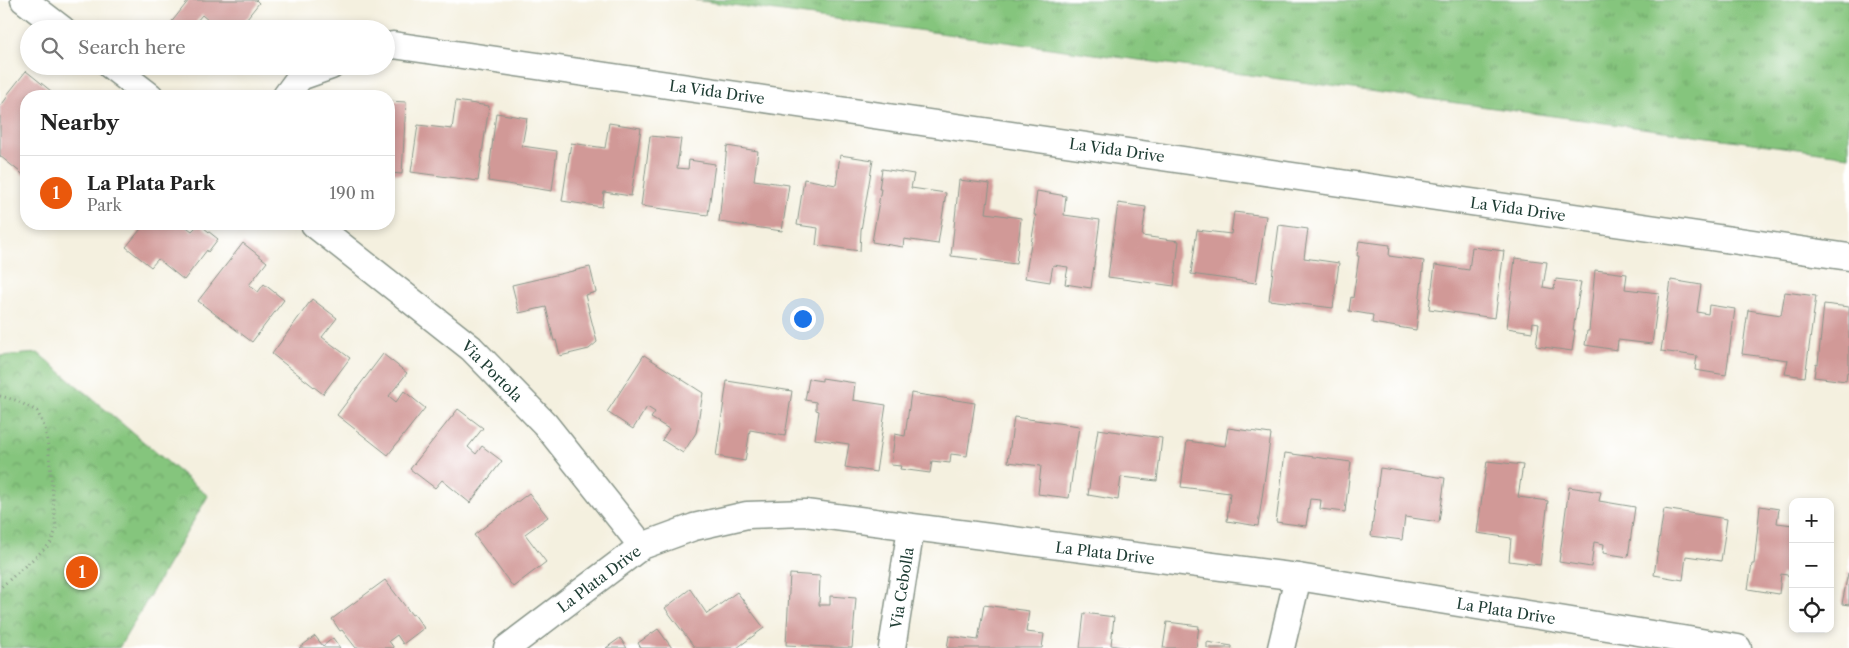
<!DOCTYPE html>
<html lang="en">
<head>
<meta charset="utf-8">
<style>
	body { margin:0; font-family:"Libre Caslon Text",serif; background:#f6f6f6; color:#222 }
	.controls { position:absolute; right:15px; bottom:15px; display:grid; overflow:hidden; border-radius:10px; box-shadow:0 2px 8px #0003 }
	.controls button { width:45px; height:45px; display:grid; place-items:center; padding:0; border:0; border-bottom:1px solid #e0e0e0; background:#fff; color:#222; font:25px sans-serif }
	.you { position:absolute; left:802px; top:318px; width:18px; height:18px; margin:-12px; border:4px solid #fff; border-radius:50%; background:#1a73e8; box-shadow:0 0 0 8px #1a73e833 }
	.badge { display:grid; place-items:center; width:32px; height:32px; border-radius:50%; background:#ea580c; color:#fff; font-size:16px; font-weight:700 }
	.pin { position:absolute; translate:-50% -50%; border:2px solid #fff; box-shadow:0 1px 5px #0006 }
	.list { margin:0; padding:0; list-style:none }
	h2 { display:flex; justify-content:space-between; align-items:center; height:65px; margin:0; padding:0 20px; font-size:21px }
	h2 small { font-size:16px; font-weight:400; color:#767676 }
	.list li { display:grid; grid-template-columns:32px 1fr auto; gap:15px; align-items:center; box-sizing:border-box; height:75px; padding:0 20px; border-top:1px solid #e0e0e0 }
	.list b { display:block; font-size:19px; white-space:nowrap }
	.list p { margin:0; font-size:16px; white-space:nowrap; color:#767676 }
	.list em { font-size:16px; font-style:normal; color:#767676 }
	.icon { flex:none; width:28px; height:28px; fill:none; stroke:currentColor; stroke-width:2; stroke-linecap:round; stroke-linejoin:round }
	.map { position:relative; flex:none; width:1849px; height:648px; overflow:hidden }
	.search { position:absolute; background:#fff; box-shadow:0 2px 8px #0003; left:20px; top:20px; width:375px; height:55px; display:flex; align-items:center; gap:12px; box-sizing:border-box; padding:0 18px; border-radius:28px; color:#767676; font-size:19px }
	.panel { position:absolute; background:#fff; box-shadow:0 2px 8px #0003; left:20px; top:90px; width:375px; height:140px; border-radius:20px }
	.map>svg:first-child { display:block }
	.grass { fill:url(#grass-tufts); stroke:#528158 }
	.park { fill:url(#park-crowns); stroke:#528158 }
	.building { fill:#d19997 }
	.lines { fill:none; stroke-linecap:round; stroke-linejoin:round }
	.minor-casing { stroke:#8a968a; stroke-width:29 }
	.path { stroke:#8a968a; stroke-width:3; stroke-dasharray:1 4; stroke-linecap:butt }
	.minor { stroke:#fff; stroke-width:26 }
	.labels { text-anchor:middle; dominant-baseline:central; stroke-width:5; stroke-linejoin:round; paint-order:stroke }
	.street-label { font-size:15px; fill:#1f3d34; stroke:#fff }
</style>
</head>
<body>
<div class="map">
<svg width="1849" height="648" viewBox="0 0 1849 648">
	<defs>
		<pattern id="grass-tufts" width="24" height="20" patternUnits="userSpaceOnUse" patternTransform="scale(1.25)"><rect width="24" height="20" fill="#85c57d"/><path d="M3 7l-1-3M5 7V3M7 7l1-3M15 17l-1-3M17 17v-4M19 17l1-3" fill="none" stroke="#6ca167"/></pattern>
		<pattern id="park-crowns" width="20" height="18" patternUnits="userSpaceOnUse" patternTransform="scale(1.25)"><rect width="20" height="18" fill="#85c57d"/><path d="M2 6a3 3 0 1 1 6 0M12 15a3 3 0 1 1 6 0" fill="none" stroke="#6ca167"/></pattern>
	</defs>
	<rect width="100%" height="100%" fill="#fff"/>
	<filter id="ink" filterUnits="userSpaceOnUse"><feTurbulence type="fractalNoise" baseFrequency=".02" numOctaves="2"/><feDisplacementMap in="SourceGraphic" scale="10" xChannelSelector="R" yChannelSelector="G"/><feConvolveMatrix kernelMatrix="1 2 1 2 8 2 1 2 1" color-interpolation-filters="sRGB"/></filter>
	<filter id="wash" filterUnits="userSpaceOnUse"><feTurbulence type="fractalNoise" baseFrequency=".0096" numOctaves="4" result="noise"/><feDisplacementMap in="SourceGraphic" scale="20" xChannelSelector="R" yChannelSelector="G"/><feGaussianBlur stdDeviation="1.12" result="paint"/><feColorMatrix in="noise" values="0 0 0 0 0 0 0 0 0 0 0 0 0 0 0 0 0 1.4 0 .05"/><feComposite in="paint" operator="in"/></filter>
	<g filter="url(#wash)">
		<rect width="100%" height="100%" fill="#f4f0df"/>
		<path class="grass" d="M695,0H1849V156Z"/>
		<path class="park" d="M38,353L208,496L119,648H0V356Z"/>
		<g id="blocks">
			<g class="building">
				<path d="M189,0H256L259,3L243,23L248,27L246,29H205L209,21L202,15L196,22L197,29H166Z"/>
				<path d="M26,71L51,91L47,96H26V177L0,156V107L8,96L7,95Z"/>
				<path d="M389,101L406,102L402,174L389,173Z"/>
				<path d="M456,101L489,106L478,181L411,172L418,125L452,129Z"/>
				<path d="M496,113L527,118L522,146L557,151L552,191L488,181Z"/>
				<path d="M609,123L641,128L631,196L604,192L602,207L562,201L571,143L605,148Z"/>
				<path d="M650,136L681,139L677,168L688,169L689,160L715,164L708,215L641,206Z"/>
				<path d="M727,146L758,151L754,180L789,185L782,231L719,222Z"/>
				<path d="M840,155L873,160L861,230L860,251L816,245L818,228L797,225L804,179L836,185Z"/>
				<path d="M882,169L914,174L911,188L946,193L938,244L904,239L903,247L872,242L881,189H879Z"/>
				<path d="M959,180L990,184L986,213L1021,218L1016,264L951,256Z"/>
				<path d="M1037,191L1066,196L1064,215L1100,220L1091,288L1065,284L1068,267L1053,265L1050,282L1025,278L1036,215H1034Z"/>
				<path d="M1118,203L1146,207L1142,236L1179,241L1174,286L1108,277Z"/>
				<path d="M1234,212L1266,216L1256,283L1191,274L1197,230L1231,234Z"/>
				<path d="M145,224H185L184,225L192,231L199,224L218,239L208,252L207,250L184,280L158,259L151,267L126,247Z"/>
				<path d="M1279,225L1308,229L1304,258L1339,263L1333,308L1269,300Z"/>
				<path d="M1359,241L1390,245L1389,256L1424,261L1416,330L1372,323L1373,315L1349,311L1351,297L1353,298L1359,256H1357Z"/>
				<path d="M243,243L267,262L249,285L258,292L264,284L284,300L252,342L198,301Z"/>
				<path d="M1472,247L1504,251L1495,318L1429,309L1435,265L1469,270Z"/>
				<path d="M1515,258L1547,262L1543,287L1554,289L1556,279L1581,282L1573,330H1575L1572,351L1536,346L1539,323L1533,322L1532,332L1507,328Z"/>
				<path d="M590,267L596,292L585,295L597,342L589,349L560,356L556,340L554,341L546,307L519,313L512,285Z"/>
				<path d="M1595,270L1627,274L1625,289L1659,293L1652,344L1618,340L1617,350L1585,345L1587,331H1589Z"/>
				<path d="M1671,280L1701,285L1697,312L1708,314L1709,305L1735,309L1726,375L1695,370L1697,356L1661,351Z"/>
				<path d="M1785,292L1816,296L1805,377L1785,374L1788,360L1742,354L1748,310L1781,315Z"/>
				<path d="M312,299L337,318L322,337L350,358L323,394L272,354Z"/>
				<path d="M1824,304L1849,307V372H1847L1846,381L1814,377L1816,363L1818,364Z"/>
				<path d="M383,354L407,373L389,396L396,402L404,391L425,408L388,455L337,415Z"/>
				<path d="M644,355L703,393L696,433L683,453L662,440L669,429L651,418L655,412L647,407L633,429L607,412Z"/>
				<path d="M822,378L855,383L853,400L886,405L876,472L845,467L849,444L815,439L819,411L816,410V402L805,400L809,379L822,381Z"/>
				<path d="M727,381L792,391L785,436L750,430L745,461L716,456Z"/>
				<path d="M911,393L975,403L967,456L951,454L950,463L932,461L930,473L900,469L901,466L891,465L895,434L905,436Z"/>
				<path d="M458,409L483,428L468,447L476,454L482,446L502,461L470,503L442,480L435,488L410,469Z"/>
				<path d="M1014,417L1079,426L1069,498L1038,494L1041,466L1008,462Z"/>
				<path d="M1228,428L1271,434L1258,526L1227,521L1230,493L1181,487L1187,441L1225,446Z"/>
				<path d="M1098,429L1162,438L1157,481L1121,477L1118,500L1088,495Z"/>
				<path d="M1285,453L1351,462L1345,512L1320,509L1321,500L1310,499L1306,526L1276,522Z"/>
				<path d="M1487,461L1523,465L1518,497L1548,501L1540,565L1509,561L1511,538L1477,533Z"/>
				<path d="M1380,468L1445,478L1439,522L1405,517L1402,540L1371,536Z"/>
				<path d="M1569,487L1601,492L1599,501L1635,507L1628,557L1603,553L1604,544L1594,542L1591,567L1559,562Z"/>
				<path d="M529,493L548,517L525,534L546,562L513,587L474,535Z"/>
				<path d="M1760,506L1779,509L1777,523L1793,525V576L1781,574L1779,594L1748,589L1752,564H1754Z"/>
				<path d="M1664,509L1727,519L1721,561L1686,556L1683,580L1654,575Z"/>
				<path d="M1848,573H1849V605L1842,604Z"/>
				<path d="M790,574L820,576L819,605H830V596L856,598L852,648L786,645Z"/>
				<path d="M385,580L412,615L414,614L424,628L403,644L397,635L389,641L394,648H356L342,630L340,631L332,619Z"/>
				<path d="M690,589L707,614L737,592L764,628L737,648H695L665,608Z"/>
				<path d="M984,605L1029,611L1026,632L1044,634L1042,648H947L949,636L978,640Z"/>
				<path d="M1084,613L1114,617L1111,645L1128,648H1080Z"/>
				<path d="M1167,622L1199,626L1196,648H1163Z"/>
				<path d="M658,629L672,648H641L638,643Z"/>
				<path d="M315,636L323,646L333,638L340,648H299Z"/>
				<path d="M620,638L627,648H606Z"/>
				<path d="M1207,642L1232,646V648H1207Z"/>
			</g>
		</g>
	</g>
	<g filter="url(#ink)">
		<use href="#blocks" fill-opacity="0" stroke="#8a968a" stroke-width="1"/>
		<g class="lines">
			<defs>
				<g id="minor">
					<path d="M24,0L62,29"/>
					<path d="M386,47L393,45L1849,257"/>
					<path d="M111,66L150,96"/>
					<path d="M286,96L300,77L331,66"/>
					<path d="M314,224L471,348L545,424L642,546"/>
					<path d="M507,648L642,546L694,527L747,515L805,513L1298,577L1738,648"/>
					<path d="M892,648L911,528"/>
					<path d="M1281,648L1298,577"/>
				</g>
			</defs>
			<use href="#minor" class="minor-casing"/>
			<path class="path" d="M0,396L15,400L37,411L45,428L49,454L56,530L50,544L0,588"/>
			<use href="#minor" class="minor"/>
		</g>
	</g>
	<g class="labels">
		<g class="street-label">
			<text transform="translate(717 92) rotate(8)">La Vida Drive</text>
			<text transform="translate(1117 150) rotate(8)">La Vida Drive</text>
			<text transform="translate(1518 209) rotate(8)">La Vida Drive</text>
			<text transform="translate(492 371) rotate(45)">Via Portola</text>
			<text transform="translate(1105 553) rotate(7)">La Plata Drive</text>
			<text transform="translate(599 579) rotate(-37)">La Plata Drive</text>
			<text transform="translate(902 588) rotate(-81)">Via Cebolla</text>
			<text transform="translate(1506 611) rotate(9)">La Plata Drive</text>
		</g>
	</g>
</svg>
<div class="controls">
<button>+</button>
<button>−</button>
<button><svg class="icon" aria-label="locate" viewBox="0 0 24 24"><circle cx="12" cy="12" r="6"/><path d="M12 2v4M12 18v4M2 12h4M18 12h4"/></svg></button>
</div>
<div class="you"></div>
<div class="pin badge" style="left:82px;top:572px">1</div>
<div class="search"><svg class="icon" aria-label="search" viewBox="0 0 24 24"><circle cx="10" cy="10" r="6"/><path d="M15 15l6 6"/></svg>Search here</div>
<section class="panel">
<h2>Nearby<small></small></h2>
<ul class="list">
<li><span class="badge">1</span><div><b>La Plata Park</b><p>Park</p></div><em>190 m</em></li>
</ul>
</section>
</div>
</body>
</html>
